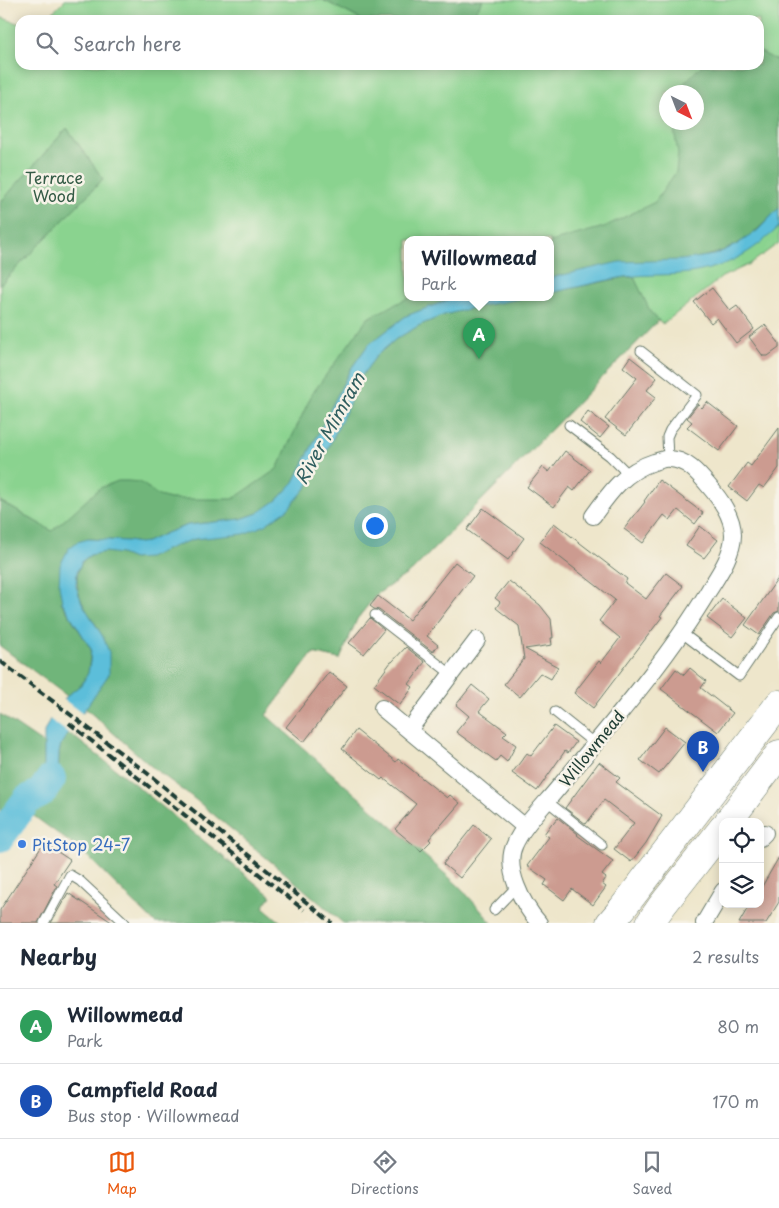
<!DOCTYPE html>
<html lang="en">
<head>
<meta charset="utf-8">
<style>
	body { margin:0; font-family:"Playpen Sans",sans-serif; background:#f6f6f7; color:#1f2937 }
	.controls { position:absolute; right:15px; bottom:15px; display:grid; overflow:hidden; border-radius:10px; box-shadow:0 2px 12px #0003 }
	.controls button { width:45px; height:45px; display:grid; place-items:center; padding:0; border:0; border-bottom:1px solid #e0e1e3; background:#fff; color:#1f2937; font:25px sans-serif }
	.compass { position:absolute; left:659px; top:85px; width:45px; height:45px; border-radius:50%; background:#fff; box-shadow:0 2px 12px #0003; rotate:138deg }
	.you { position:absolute; left:374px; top:525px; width:18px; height:18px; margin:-12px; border:4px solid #fff; border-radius:50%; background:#1a73e8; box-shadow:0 0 0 8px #1a73e833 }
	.badge { display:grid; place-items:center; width:32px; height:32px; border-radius:50%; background:#ea580c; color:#fff; font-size:16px; font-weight:700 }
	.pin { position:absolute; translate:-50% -41px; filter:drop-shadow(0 1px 2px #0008) }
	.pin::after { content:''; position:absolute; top:26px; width:18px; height:15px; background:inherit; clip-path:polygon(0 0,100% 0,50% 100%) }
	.popup { position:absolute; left:404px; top:236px; width:150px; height:65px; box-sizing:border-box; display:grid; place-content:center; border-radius:10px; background:#fff; filter:drop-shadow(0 1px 4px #0005); font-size:16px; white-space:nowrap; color:#747a83 }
	.popup b { font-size:19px; color:#1f2937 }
	.popup::after { content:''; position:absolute; left:50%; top:100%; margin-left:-10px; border:10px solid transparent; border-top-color:#fff }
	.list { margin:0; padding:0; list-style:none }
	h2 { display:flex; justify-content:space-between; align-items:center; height:65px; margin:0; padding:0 20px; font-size:21px }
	h2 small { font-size:16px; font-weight:400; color:#747a83 }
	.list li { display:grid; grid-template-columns:32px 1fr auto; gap:15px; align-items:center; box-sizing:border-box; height:75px; padding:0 20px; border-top:1px solid #e0e1e3 }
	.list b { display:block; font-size:19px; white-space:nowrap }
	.list p { margin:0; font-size:16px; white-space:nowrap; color:#747a83 }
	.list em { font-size:16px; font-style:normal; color:#747a83 }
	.icon { flex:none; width:28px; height:28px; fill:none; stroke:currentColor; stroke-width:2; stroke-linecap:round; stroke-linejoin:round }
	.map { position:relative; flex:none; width:779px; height:923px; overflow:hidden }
	.search { position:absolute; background:#fff; box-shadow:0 2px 12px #0003; left:15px; right:15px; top:15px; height:55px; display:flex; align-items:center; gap:12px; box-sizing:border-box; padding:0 18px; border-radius:15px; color:#747a83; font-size:19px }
	.sheet { height:215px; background:#fff }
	nav { display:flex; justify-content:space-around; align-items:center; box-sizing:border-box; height:70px; border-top:1px solid #e0e1e3; background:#fff; font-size:14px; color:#747a83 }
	nav a { display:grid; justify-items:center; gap:2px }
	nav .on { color:#ea580c }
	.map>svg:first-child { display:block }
	.green { fill:#8ad38f; stroke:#548862; fill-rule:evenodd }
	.forest { fill:#6fb57a; stroke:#477957 }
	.water { fill:#5bbeda; stroke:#3d7e87 }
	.pier { fill:#eee6cb }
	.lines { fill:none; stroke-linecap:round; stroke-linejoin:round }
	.river { stroke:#5bbeda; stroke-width:30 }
	.building { fill:#cc9b90 }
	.service-casing { stroke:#677869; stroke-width:11 }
	.minor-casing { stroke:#677869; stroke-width:18 }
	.trunk-casing { stroke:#677869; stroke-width:29 }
	.service { stroke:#fff; stroke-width:9 }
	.minor { stroke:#fff; stroke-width:16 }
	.trunk { stroke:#fff; stroke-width:28 }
	.rail { stroke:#1f3d34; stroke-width:4; stroke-dasharray:8 4; stroke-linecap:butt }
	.shop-dot { fill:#3f7fe0; stroke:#f7f3e8; stroke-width:2 }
	.labels { text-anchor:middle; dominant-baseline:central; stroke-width:5; stroke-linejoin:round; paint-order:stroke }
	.park-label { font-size:16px; fill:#345b46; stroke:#f7f3e8 }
	.street-label { font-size:16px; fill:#1f3d34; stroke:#f7f3e8 }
	.shop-label { font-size:16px; fill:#366cbe; stroke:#f7f3e8; text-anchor:start }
	.water-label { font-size:18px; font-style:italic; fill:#2e5d5e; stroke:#f7f3e8 }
</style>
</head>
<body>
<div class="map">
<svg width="779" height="923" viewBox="0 0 779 923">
	<rect width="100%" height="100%" fill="#f7f3e8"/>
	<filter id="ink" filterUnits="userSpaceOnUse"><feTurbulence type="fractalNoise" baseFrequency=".02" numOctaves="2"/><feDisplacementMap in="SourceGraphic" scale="10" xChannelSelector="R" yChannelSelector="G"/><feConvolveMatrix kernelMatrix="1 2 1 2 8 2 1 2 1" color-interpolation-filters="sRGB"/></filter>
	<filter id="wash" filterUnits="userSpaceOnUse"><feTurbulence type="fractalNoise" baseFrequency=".0096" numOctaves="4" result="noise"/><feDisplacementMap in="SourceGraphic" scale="20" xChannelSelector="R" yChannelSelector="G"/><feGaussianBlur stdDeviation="1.12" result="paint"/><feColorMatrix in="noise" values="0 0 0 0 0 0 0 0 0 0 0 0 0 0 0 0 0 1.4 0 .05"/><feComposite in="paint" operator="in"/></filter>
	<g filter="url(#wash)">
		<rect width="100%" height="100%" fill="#eee6cb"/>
		<g class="green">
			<path d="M65,0H323L362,20H45Z"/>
			<path d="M483,0H779V243L750,264L722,277L663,324L658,321L413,570L377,594L357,619L340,659L313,653L266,715L52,531L0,501V285L103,179L67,128L0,203V17L20,24V65H759V20H470ZM666,92H696V122H666ZM408,240H550V298H408Z"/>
		</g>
		<g class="forest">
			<path d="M323,0H483L470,20H362Z"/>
			<path d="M759,51L779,62V208C766,221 753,236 735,245C712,258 684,260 657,263C621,267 585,271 550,278V242L604,227L655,202L676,172L678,154L673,123L696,122V92H677L684,83L702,65H759Z"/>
			<path d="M67,128L103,179L0,285V203Z"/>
			<path d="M625,277H634L651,313L659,320L413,570L377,594L357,619L340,659L313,653L266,715L460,887L492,923H343L286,874L191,796L152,767L85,708L109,674C107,664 106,644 102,636C97,624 87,614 82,602C72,579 76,551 107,552C116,552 125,555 133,559L195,539L216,536L265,525L288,509L307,487L317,471L345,413L360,378L377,355L396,339L420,325L444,315L480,306L525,298H550V293Z"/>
			<path d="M408,298H453L406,316L368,345L350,370L294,482L277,500L258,513L241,519L188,525L166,533L147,542L139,543L128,541L88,539L61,602L91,649L88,673L82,684L67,696L0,646V501L52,531L100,488L118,481H128L140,482L159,496L170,499H233L277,469L312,394L368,318Z"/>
			<path d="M0,714L44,744C44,778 47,782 14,797L0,830Z"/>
			<path d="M69,733L137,786L271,896L263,907L282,923H155L83,852L31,814L58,785L59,753L61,744Z"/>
		</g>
		<g class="water">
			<path d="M779,208V227C751,253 728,267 690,273C668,276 646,274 625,277C600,281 575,288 550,293V278L619,262L681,260L714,255L736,245L757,231Z"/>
			<path d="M453,298H525L480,306L444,315L420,325L396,339L377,355L360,378L345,413L317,471L307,487L288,509L265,525L244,534L195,539L177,545L148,558L133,559L121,554L105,552L90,555L82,561L77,572L76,586L82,603L103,637L109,652V674L61,744L59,753L58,785L31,814L14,797C26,792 38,786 44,774V732L50,719L67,696L82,684L88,673L90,662L91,649L62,602L59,585L60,565L69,548L77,542L88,539L128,541L139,543L147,542L166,533L188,525L241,519L258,513L277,500L294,482L350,370L368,345L406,316Z"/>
		</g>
		<path class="pier" d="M63,699L84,715L71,735L48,718Z"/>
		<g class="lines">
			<path class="river" d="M0,837L27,800L41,793L51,779"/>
		</g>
		<g id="blocks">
			<g class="building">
				<path d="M712,288L730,311L737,306L754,329L736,343L717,318L711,323L694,302Z"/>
				<path d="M765,325L779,343V348L768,356H763L749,337Z"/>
				<path d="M630,357L657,378L647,390L656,397L626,435L605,419L637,378L623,367Z"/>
				<path d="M707,402L738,426L719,451L687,427L692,422L687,418L698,404L702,408Z"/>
				<path d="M588,411L609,427L600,438L580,422Z"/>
				<path d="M779,428V468L764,488L759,485L747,501L729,487L747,463L751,466Z"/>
				<path d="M565,451L590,470L574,491L569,487L554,507L527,487L543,467L549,472Z"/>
				<path d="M659,480L703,513L695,524L678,510L670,520L664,515L643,543L624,529L645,502L644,501Z"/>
				<path d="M483,508L524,538L508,560L467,530Z"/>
				<path d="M554,523L627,579L625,583L646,599L666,573L683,586L660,616L662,617L593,708L574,693L599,661L601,663L620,638L599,621L615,600L540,542Z"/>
				<path d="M700,526L718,540L704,558L686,546Z"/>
				<path d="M455,562L473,576L427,636L438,645L433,652L379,610L374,609L370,606L378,596L409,620Z"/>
				<path d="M779,577V611L774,613L759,635L745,625Z"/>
				<path d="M509,581L540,605L551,619L553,638H551L552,645L525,649L558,667L551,679L540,673L520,697L504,684L524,659L519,626L496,608L500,602L495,598Z"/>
				<path d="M722,599L747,618L732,637L707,618Z"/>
				<path d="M370,618L384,630L364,654L349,643Z"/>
				<path d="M406,647L425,662L420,668H421L409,684L413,687L400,705L374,685L391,662H392Z"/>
				<path d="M690,668L706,681L701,688L733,713L718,732L661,689L676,669L684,675Z"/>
				<path d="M329,672L347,686L304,742L286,727Z"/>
				<path d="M472,685L489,699L479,711L507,732L503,736L516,745L507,762L500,756L496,761L456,732L469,716L456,705Z"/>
				<path d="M554,726L576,742L568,753L565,751L537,791L512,773L527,753L531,756Z"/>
				<path d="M665,727L685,742L659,774L640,760Z"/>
				<path d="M356,730L396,762L398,759L447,798L450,795L460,803L429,839L431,841L421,851L395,829L416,804L383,778L381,780L342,749Z"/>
				<path d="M599,762L620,778L616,782L662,816L646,843L631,862L614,849L634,823L604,800L586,824L565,808Z"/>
				<path d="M558,818L578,834L577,835L613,861L602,875L606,878L602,884L606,887L593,905L572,889L564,900L544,885L547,880L527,866L549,837L544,834L552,823L553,824Z"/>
				<path d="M474,825L491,839L460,878L443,864Z"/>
				<path d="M44,843L70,860L54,884L57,886L38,923H0V910Z"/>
				<path d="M779,857V902L766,923H739L750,904H760V890Z"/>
				<path d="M68,893L113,923H51Z"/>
			</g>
		</g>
	</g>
	<g filter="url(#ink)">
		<use href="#blocks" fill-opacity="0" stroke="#677869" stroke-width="1"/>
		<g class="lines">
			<defs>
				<g id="service">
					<path d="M641,351L697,395L670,430L667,437L668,458"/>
					<path d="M569,425L610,456L629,475"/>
					<path d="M375,615L451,674"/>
					<path d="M682,633L739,676L779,617"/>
					<path d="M555,712L595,744"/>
					<path d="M547,801L602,845"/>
					<path d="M494,910L517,886"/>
					<path d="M44,923L70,875L80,881L125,923"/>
				</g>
				<g id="minor">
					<path d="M382,708L525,827"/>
					<path d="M409,730L477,640"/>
					<path d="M760,838L765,833"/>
					<path d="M539,923C523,905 503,868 515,844C522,828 535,815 546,802C557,790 567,777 578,764C624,709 672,652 709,590C719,574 733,554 733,535C733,516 720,499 708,485C698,473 686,459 669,459C664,458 659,461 654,462C625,471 610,492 593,516"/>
					<path d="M704,923L723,891"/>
				</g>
				<g id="trunk">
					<path d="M728,822L779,754"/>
					<path d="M610,923L622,909L779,704"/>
					<path d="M650,923L661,907L723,828"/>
				</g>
			</defs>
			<use href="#service" class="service-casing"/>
			<use href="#minor" class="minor-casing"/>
			<use href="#trunk" class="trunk-casing"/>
			<use href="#service" class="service"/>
			<use href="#minor" class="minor"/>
			<use href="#trunk" class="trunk"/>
			<g class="rail">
				<path d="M0,661L147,773L332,923"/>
				<path d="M69,723L304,910"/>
			</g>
		</g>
	</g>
	<circle class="shop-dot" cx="22" cy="844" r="5"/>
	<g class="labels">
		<g class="park-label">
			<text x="54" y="177">Terrace<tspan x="54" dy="18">Wood</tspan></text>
		</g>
		<g class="street-label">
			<text transform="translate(591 748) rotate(-51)">Willowmead</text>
		</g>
		<g class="shop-label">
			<text x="32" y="844">PitStop 24-7</text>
		</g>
		<g class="water-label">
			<text transform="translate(329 428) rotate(-61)">River Mimram</text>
		</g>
	</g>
</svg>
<div class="controls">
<button><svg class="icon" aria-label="locate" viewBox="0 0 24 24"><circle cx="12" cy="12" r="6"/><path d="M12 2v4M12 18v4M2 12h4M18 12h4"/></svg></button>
<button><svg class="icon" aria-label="layers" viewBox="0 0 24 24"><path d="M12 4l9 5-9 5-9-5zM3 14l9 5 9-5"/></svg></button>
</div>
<svg class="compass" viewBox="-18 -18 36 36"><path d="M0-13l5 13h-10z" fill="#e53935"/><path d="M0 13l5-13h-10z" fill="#747a83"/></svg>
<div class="you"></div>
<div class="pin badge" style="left:479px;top:359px;background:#2e9e5b">A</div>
<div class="popup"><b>Willowmead</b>Park</div>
<div class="pin badge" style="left:703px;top:772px;background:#1a4fb4">B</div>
<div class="search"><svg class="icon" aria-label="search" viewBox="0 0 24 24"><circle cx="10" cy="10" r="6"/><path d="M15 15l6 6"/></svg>Search here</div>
</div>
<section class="sheet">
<h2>Nearby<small>2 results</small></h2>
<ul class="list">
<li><span class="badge" style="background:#2e9e5b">A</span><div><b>Willowmead</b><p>Park</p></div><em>80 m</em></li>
<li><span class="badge" style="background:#1a4fb4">B</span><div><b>Campfield Road</b><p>Bus stop · Willowmead</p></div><em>170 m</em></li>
</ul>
</section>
<nav>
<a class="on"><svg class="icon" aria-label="map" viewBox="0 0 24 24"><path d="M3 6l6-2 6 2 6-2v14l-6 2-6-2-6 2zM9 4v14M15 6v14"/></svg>Map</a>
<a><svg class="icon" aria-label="directions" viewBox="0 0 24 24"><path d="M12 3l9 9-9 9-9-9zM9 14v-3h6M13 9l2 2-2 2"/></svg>Directions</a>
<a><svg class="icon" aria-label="saved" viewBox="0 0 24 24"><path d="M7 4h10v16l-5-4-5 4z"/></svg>Saved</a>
</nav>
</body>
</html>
